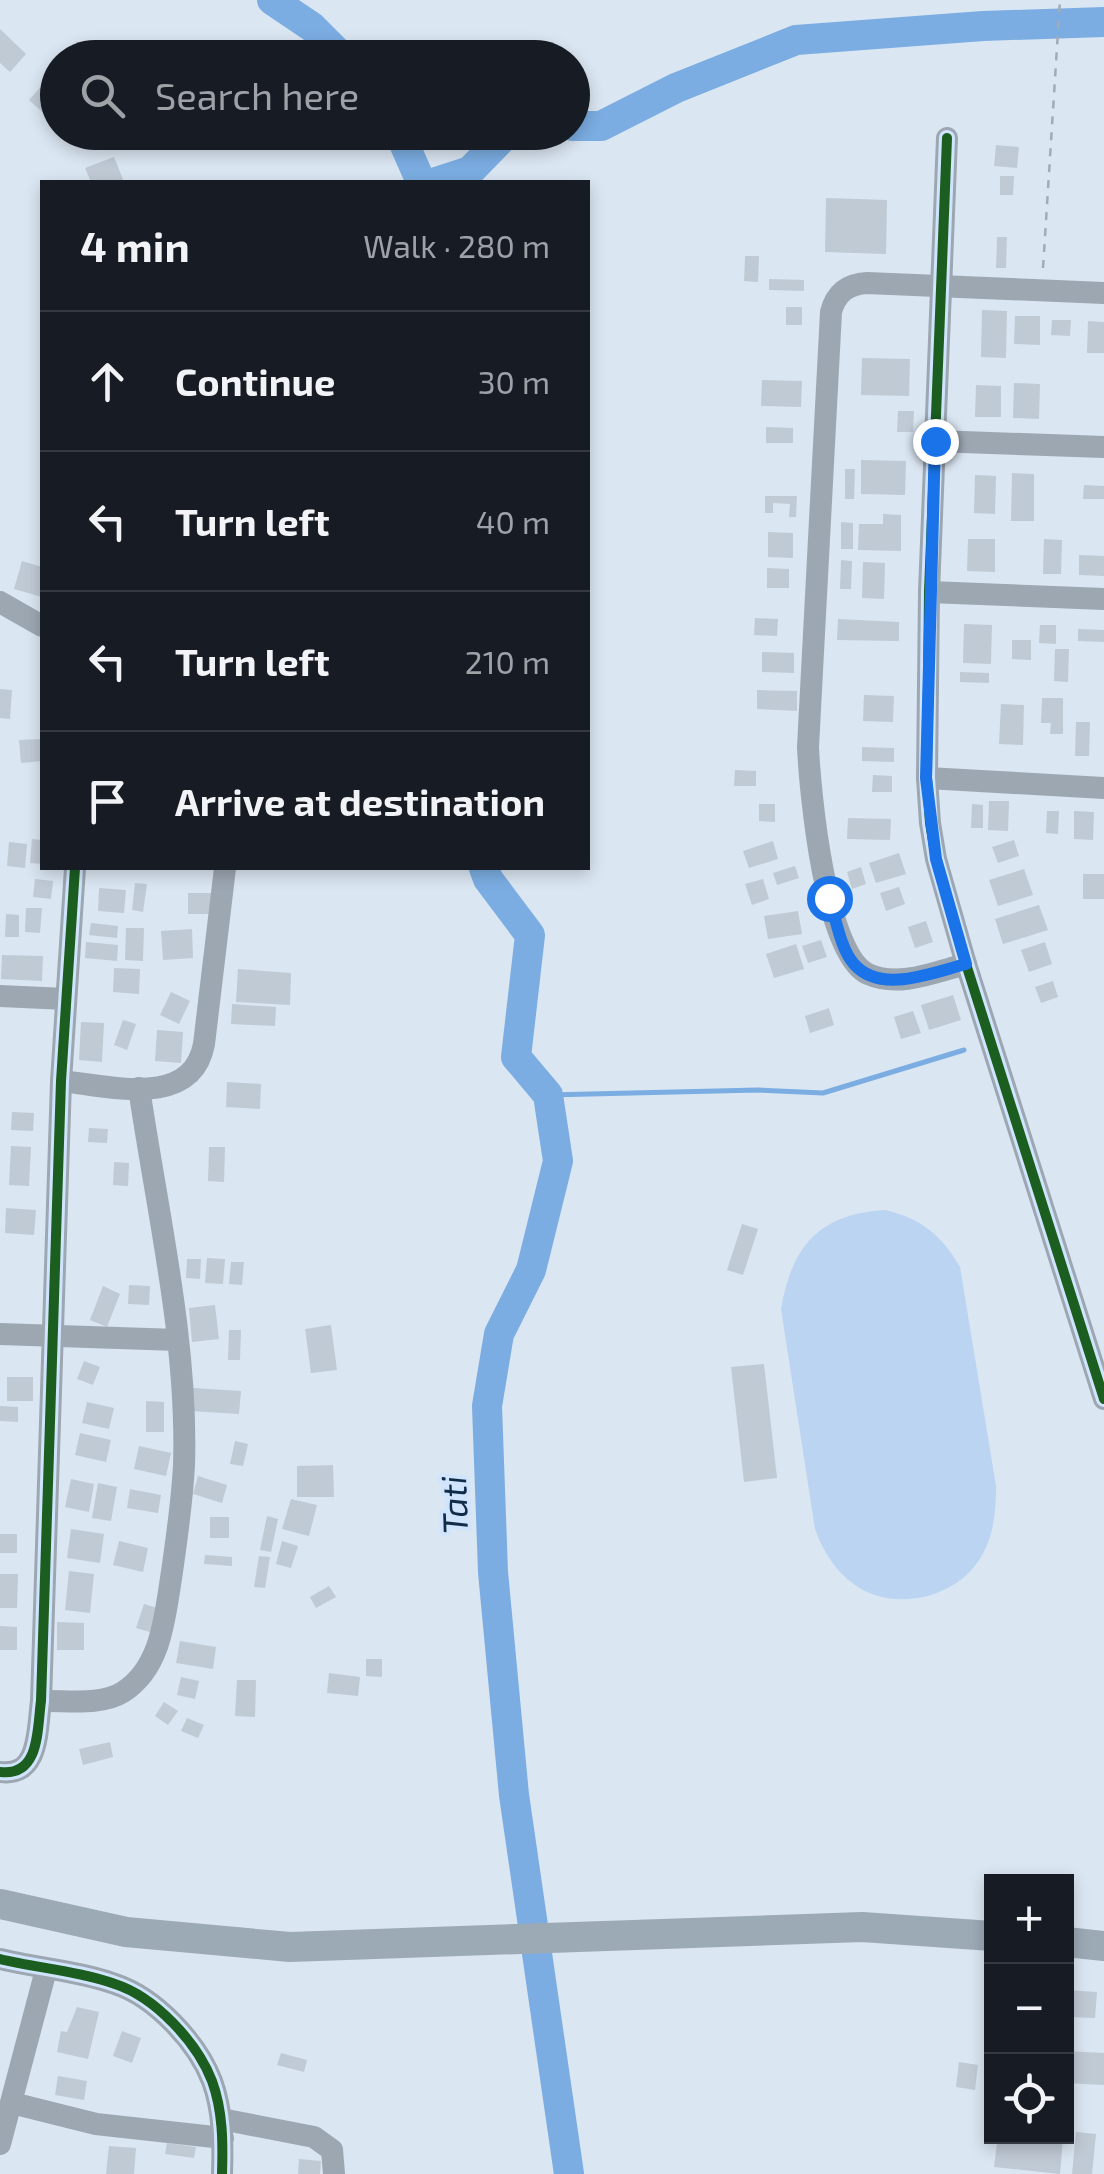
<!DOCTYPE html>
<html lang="en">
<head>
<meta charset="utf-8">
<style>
	body { margin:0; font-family:"Exo 2",sans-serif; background:#242831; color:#f1f3f6 }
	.controls { position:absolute; right:30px; bottom:30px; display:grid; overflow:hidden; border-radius:0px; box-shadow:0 5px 15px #0003 }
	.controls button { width:90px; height:90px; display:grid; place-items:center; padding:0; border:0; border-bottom:2px solid #363941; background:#171b24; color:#f1f3f6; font:50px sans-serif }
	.stop { position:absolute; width:30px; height:30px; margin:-22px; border:8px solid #1a73e8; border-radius:50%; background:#fff }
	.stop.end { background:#1a73e8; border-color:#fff; box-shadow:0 2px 10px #0008 }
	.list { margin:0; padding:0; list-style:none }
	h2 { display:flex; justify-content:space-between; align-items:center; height:130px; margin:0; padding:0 40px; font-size:42px }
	h2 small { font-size:32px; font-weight:400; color:#9ea1a6 }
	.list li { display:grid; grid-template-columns:65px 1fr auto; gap:30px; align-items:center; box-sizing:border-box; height:140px; padding:0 40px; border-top:2px solid #363941 }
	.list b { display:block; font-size:38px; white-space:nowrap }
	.list em { font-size:32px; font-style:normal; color:#9ea1a6 }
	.icon { flex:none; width:55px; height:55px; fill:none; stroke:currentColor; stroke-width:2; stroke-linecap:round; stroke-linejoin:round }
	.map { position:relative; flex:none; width:1104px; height:2174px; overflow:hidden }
	.search { position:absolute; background:#171b24; box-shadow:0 5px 15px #0003; left:40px; top:40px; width:550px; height:110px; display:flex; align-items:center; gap:25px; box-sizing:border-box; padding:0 35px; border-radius:55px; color:#9ea1a6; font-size:38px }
	.panel { position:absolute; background:#171b24; box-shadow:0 5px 15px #0003; left:40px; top:180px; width:550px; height:690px; border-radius:0px }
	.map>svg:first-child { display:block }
	.green { fill:#bad4f1 }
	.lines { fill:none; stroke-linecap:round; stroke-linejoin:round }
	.stream { stroke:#7bade2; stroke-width:5 }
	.river { stroke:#7bade2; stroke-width:30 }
	.building { fill:#c0cad5 }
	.path { stroke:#a3acb6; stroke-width:2.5; stroke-dasharray:8 8; stroke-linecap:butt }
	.minor { stroke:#9da7b2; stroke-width:22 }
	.major { stroke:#9caab6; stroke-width:30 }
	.cycleway-casing { stroke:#d0e5fd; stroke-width:16 }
	.cycleway { stroke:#1b5e20; stroke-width:10 }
	.route { stroke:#1a73e8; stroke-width:12 }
	.labels { text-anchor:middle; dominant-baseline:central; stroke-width:8; stroke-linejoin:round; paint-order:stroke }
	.water-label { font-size:35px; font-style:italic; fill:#112c49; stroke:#d0e5fd }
</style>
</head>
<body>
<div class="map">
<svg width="1104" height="2174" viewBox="0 0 1104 2174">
	<rect width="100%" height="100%" fill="#dae6f2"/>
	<path class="green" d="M885,1210C920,1218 942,1235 960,1267L996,1486C996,1512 994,1537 979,1560C954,1599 893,1612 855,1585C835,1571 823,1551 815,1529L781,1309C792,1246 819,1214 885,1210Z"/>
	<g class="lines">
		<path class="stream" d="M548,1095L758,1090L823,1093L964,1050"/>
		<g class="river">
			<path d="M272,0L312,27L343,58"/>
			<path d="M572,126H601L676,88L796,40L983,26L1104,22"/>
			<path d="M399,132L421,182"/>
			<path d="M436,182L470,171L508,132"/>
			<path d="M484,868L488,879L530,935L516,1057L548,1095L558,1161L531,1270L499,1334L487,1406L493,1572L514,1795L569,2174"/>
		</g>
	</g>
	<g class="building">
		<path d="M0,29L26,54L10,72L0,63Z"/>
		<path d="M45,82L58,93V126L29,100Z"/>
		<path d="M996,145L1019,147L1017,168L994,166Z"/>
		<path d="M114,157L124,182H91L85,168Z"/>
		<path d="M1000,176H1014L1013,195H1000Z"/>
		<path d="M826,198L887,200L886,254L825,252Z"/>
		<path d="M997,237H1007L1006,268H996Z"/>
		<path d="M745,256H759L758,282L744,281Z"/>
		<path d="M769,279L804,280V291L769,290Z"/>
		<rect x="786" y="307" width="16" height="18"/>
		<path d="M982,310L1007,311L1006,358L981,357Z"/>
		<path d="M1015,316H1040V345L1014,344Z"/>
		<path d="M1052,320H1071L1070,336L1051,335Z"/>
		<path d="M1088,321L1104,322V353H1087Z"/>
		<path d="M862,358L910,359L909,396L861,395Z"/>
		<path d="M762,380L802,381L801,407L761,406Z"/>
		<path d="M1014,383L1040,384L1039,419L1013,418Z"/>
		<path d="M976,385L1001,386V417H975Z"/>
		<path d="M898,411H914L913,432H897Z"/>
		<path d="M766,427L793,428V443H766Z"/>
		<path d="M861,460L906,461L905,495L861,494Z"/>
		<path d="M845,469H855L854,499H845Z"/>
		<path d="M1012,473L1034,474V521H1011Z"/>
		<path d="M975,475L996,476L995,514L974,513Z"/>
		<path d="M1084,485L1104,486V499H1083Z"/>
		<path d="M765,496H797L796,517H789L790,504L773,503V513H765Z"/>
		<path d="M883,514L901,515V551L858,550L859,524H883Z"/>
		<path d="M841,522L853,523V549H841Z"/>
		<path d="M768,532L793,533V558L768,557Z"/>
		<path d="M968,539H995V572L967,571Z"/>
		<path d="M1044,539L1062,540L1061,574H1043Z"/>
		<path d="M1079,555L1104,556V576L1079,575Z"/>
		<path d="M841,560L852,561L851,589H840Z"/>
		<path d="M22,561L42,567V597L14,589Z"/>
		<path d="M863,562L885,563L884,599L862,598Z"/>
		<path d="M767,568L789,569V588H767Z"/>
		<path d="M755,618L778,619L777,636L754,635Z"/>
		<path d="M838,619L899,622V641L837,640Z"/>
		<path d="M964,624L992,625L991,664L963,663Z"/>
		<path d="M1040,625H1056V644L1039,643Z"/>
		<path d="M1078,629L1104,630V642L1078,641Z"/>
		<path d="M1012,640H1031V660L1012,659Z"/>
		<path d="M1055,649H1069L1068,682L1054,681Z"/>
		<path d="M762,652L794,653V673L762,672Z"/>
		<path d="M960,672L989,673V683L960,682Z"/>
		<path d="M0,689L12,690L10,719L0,718Z"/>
		<path d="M757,690L797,691V711L757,709Z"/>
		<path d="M864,695L894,696L893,722L863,721Z"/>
		<path d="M1042,698H1063V734H1050L1051,723H1041Z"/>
		<path d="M1001,704L1024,705L1023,745L999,744Z"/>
		<path d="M1076,722H1090L1089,756H1075Z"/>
		<path d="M42,739V761L21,763L19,740Z"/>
		<path d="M862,747L894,748V762L862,761Z"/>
		<path d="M735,770L756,771V786H734Z"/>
		<path d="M873,775L892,776V792H872Z"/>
		<path d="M989,801H1009L1008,831L988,830Z"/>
		<path d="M759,804H775V822L759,821Z"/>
		<path d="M972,804L983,805V828H971Z"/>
		<path d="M1047,811H1059L1058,834L1046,833Z"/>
		<path d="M1074,811L1094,812L1093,840L1074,839Z"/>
		<path d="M848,818L891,819L890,840L847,839Z"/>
		<path d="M32,839L42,840V864L30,863Z"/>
		<path d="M1014,840L1019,856L998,863L992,847Z"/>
		<path d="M773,841L778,859L749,868L743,851Z"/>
		<path d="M9,842L27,844L25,868L7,866Z"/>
		<path d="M899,853L906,874L876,883L869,863Z"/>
		<path d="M795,866L799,878L777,885L773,873Z"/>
		<path d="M861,867L866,884L852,889L847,872Z"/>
		<path d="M1024,869L1033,895L998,906L989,880Z"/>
		<rect x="1083" y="874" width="21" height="25"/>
		<path d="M35,879L53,881L51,899L33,897Z"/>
		<path d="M763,879L769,899L752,905L745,884Z"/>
		<path d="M135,883L147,884L143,912L132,910Z"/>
		<path d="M899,887L905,904L886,911L880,893Z"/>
		<path d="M99,888L126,890L124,913L98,911Z"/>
		<path d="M188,893H211L212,914H188Z"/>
		<path d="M1039,905L1048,930L1003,944L995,919Z"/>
		<path d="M26,908H42L40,933L25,932Z"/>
		<path d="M798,911L802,934L768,939L764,916Z"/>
		<path d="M6,914L19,915V937H5Z"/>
		<path d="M926,921L933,942L915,948L908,927Z"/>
		<path d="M91,923L118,926L117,938L89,935Z"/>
		<path d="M126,928H144L143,961L125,960Z"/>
		<path d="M192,929L193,958L163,960L161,931Z"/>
		<path d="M821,940L827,957L808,963L802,946Z"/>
		<path d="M86,942L118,945L117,961L85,958Z"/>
		<path d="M1045,942L1052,964L1029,972L1021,950Z"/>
		<path d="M796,944L804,969L774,978L766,954Z"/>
		<path d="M2,955L43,956L42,981L1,979Z"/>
		<path d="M114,968L140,969L139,994L113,992Z"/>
		<path d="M238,969L291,973L290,1005L236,1002Z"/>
		<path d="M1053,981L1058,997L1041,1003L1035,987Z"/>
		<path d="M171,992L190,1001L179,1024L160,1015Z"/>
		<path d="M953,995L961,1020L929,1030L921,1005Z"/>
		<path d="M232,1004L276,1007L275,1026L231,1024Z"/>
		<path d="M829,1008L834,1025L810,1033L805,1016Z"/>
		<path d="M913,1011L921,1033L901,1039L894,1017Z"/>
		<path d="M123,1020L136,1024L127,1050L114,1045Z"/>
		<path d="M81,1022L104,1023L102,1062L79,1060Z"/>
		<path d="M157,1030L183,1032L181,1063L155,1061Z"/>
		<path d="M227,1082L261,1084L260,1109L226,1107Z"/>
		<path d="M12,1112L34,1113L33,1131L11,1130Z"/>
		<path d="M89,1128L108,1129L107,1143L88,1142Z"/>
		<path d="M11,1146L31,1147L29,1186L9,1185Z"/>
		<path d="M209,1147H225L224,1182L208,1181Z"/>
		<path d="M114,1162L129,1163L128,1186L113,1185Z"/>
		<path d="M6,1208L36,1210L34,1235L5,1233Z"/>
		<path d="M742,1224L758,1229L743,1275L727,1270Z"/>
		<path d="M207,1258L225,1259L223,1284L205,1283Z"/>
		<path d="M187,1259H201L200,1279L186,1278Z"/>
		<path d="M231,1262H244L242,1285L229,1284Z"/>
		<path d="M129,1285L150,1286L149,1305L128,1304Z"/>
		<path d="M103,1286L120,1294L107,1327L90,1320Z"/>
		<path d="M215,1305L219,1339L192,1342L189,1308Z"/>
		<path d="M331,1325L337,1370L311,1373L305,1329Z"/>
		<path d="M229,1330H241L240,1360H228Z"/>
		<path d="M84,1361L100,1367L93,1385L77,1379Z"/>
		<path d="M764,1364L777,1478L744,1482L731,1367Z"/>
		<rect x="7" y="1377" width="26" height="24"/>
		<path d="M193,1388L241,1391L239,1414L191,1411Z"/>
		<path d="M146,1401L164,1402V1432H146Z"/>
		<path d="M87,1402L114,1408L109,1429L82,1423Z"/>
		<path d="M0,1406L18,1407V1422L0,1421Z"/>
		<path d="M80,1433L111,1440L106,1462L75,1455Z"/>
		<path d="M235,1441L248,1444L243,1466L230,1464Z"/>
		<path d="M139,1446L171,1453L166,1476L134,1469Z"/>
		<path d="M333,1465L334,1497H297V1466Z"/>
		<path d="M198,1476L227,1485L222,1503L193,1494Z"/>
		<path d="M71,1479L94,1484L89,1512L65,1507Z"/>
		<path d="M98,1483L117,1487L111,1521L92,1518Z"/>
		<path d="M130,1489L161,1495L158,1513L127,1508Z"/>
		<path d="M291,1499L317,1505L309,1536L282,1529Z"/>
		<path d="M267,1516L278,1519L271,1552L260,1550Z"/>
		<rect x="210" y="1517" width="19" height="21"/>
		<path d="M71,1529L104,1534L100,1563L67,1558Z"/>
		<rect x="0" y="1534" width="17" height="19"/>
		<path d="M119,1541L148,1548L143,1572L113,1565Z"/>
		<path d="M282,1541L298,1546L291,1568L276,1564Z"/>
		<path d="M205,1555L232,1557V1566L204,1564Z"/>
		<path d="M259,1556L270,1557L265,1588L254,1587Z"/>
		<path d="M69,1571L94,1574L90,1613L65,1610Z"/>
		<path d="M0,1574H18L17,1608H0Z"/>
		<path d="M329,1586L336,1597L316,1608L310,1597Z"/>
		<path d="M144,1604L157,1608L150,1632L136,1628Z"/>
		<path d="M57,1622L84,1623V1650H57Z"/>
		<path d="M0,1626L17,1627V1650H0Z"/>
		<path d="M180,1641L216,1647L213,1669L176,1663Z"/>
		<path d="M366,1659H382V1677L366,1676Z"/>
		<path d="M329,1673L360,1677L358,1696L327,1693Z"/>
		<path d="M181,1677L199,1681L195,1699L177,1695Z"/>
		<path d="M237,1680H256L255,1717L235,1716Z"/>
		<path d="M164,1702L178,1711L168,1725L155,1716Z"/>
		<path d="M187,1718L204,1725L198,1738L181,1731Z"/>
		<path d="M110,1742L113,1757L83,1765L79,1749Z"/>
		<path d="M1066,1990L1097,1992L1095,2018L1066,2017Z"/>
		<path d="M77,2007L99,2012L88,2059L57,2052L61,2031L67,2032Z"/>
		<path d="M122,2031L141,2038L132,2063L113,2056Z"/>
		<path d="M1066,2051L1104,2053V2085L1066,2083Z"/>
		<path d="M281,2053L307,2060L304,2072L277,2065Z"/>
		<path d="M959,2062L978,2065L975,2090L956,2087Z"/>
		<path d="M58,2076L87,2081L84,2100L55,2095Z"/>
		<path d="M1076,2132L1096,2134L1092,2174H1072Z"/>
		<path d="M998,2136L1063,2138L1060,2174L994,2167Z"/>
		<path d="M167,2143L196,2147L194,2158L165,2154Z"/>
		<path d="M109,2146L136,2148L134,2174H106Z"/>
		<path d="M299,2159L321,2161L320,2174H298Z"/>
	</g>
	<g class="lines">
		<path class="path" d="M1043,268L1060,0"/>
		<g class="minor">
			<path d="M947,138L929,592L927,778L930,823L936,859L966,964L1104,1399"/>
			<path d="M935,441L1104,447"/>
			<path d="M929,592L1104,599"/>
			<path d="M0,602L42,626"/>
			<path d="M927,778L1104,788"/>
			<path d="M966,964C935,972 899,988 868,974C825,955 810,791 808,747L831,312C836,293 848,284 867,283L1104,293"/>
			<path d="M0,996L66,999"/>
			<path d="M61,1081C110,1086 192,1109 204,1044L225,868"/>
			<path d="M0,1334L177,1340"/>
			<path d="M41,1701C66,1700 101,1706 123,1692C159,1669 164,1624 170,1585C176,1545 182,1505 184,1465C188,1341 157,1211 139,1088"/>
			<path d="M0,1772C40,1777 37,1730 41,1701L61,1081L75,868"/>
			<path d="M0,1959C37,1968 79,1971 115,1984C155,1997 197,2042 212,2081C223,2111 223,2143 222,2174"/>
			<path d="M12,2103L96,2124L223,2138"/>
			<path d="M221,2119L314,2137L332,2150L334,2174"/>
			<path d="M0,2144L46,1970"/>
		</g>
		<g class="major">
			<path d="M0,1904L126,1932L290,1947L862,1927L992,1936"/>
			<path d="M1066,1942L1104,1946"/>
		</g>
		<defs>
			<g id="cycleway">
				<path d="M947,138L929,592L927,778L930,823L936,859L966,964L1104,1399"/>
				<path d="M0,1772C40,1777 37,1730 41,1701L61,1081L75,868"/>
				<path d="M0,1959C37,1968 79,1971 115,1984C155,1997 197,2042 212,2081C223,2111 223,2143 222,2174"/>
			</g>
		</defs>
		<use href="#cycleway" class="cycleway-casing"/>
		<use href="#cycleway" class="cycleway"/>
	</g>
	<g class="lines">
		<path class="route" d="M829,898C836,918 840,948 854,964C881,995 934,972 966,964L936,859L926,778L935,441"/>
	</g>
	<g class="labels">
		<g class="water-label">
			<text transform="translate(453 1505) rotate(-92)">Tati</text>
		</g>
	</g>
</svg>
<div class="controls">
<button>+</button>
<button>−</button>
<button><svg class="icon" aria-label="locate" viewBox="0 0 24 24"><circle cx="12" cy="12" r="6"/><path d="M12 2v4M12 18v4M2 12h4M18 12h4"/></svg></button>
</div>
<div class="stop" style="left:829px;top:898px"></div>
<div class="stop end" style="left:935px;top:441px"></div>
<div class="search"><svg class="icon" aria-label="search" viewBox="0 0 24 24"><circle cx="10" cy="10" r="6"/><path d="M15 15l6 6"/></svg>Search here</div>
<section class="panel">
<h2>4 min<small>Walk · 280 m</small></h2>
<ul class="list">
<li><svg class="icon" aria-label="ahead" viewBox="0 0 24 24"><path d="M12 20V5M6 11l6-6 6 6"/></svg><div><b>Continue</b></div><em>30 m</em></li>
<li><svg class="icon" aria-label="left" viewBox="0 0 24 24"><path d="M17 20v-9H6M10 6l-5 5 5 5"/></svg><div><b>Turn left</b></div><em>40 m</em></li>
<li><svg class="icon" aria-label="left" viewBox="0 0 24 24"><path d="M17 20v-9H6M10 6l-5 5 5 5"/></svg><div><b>Turn left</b></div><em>210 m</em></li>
<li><svg class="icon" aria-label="arrive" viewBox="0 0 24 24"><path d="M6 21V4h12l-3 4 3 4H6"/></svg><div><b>Arrive at destination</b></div></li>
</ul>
</section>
</div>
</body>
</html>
